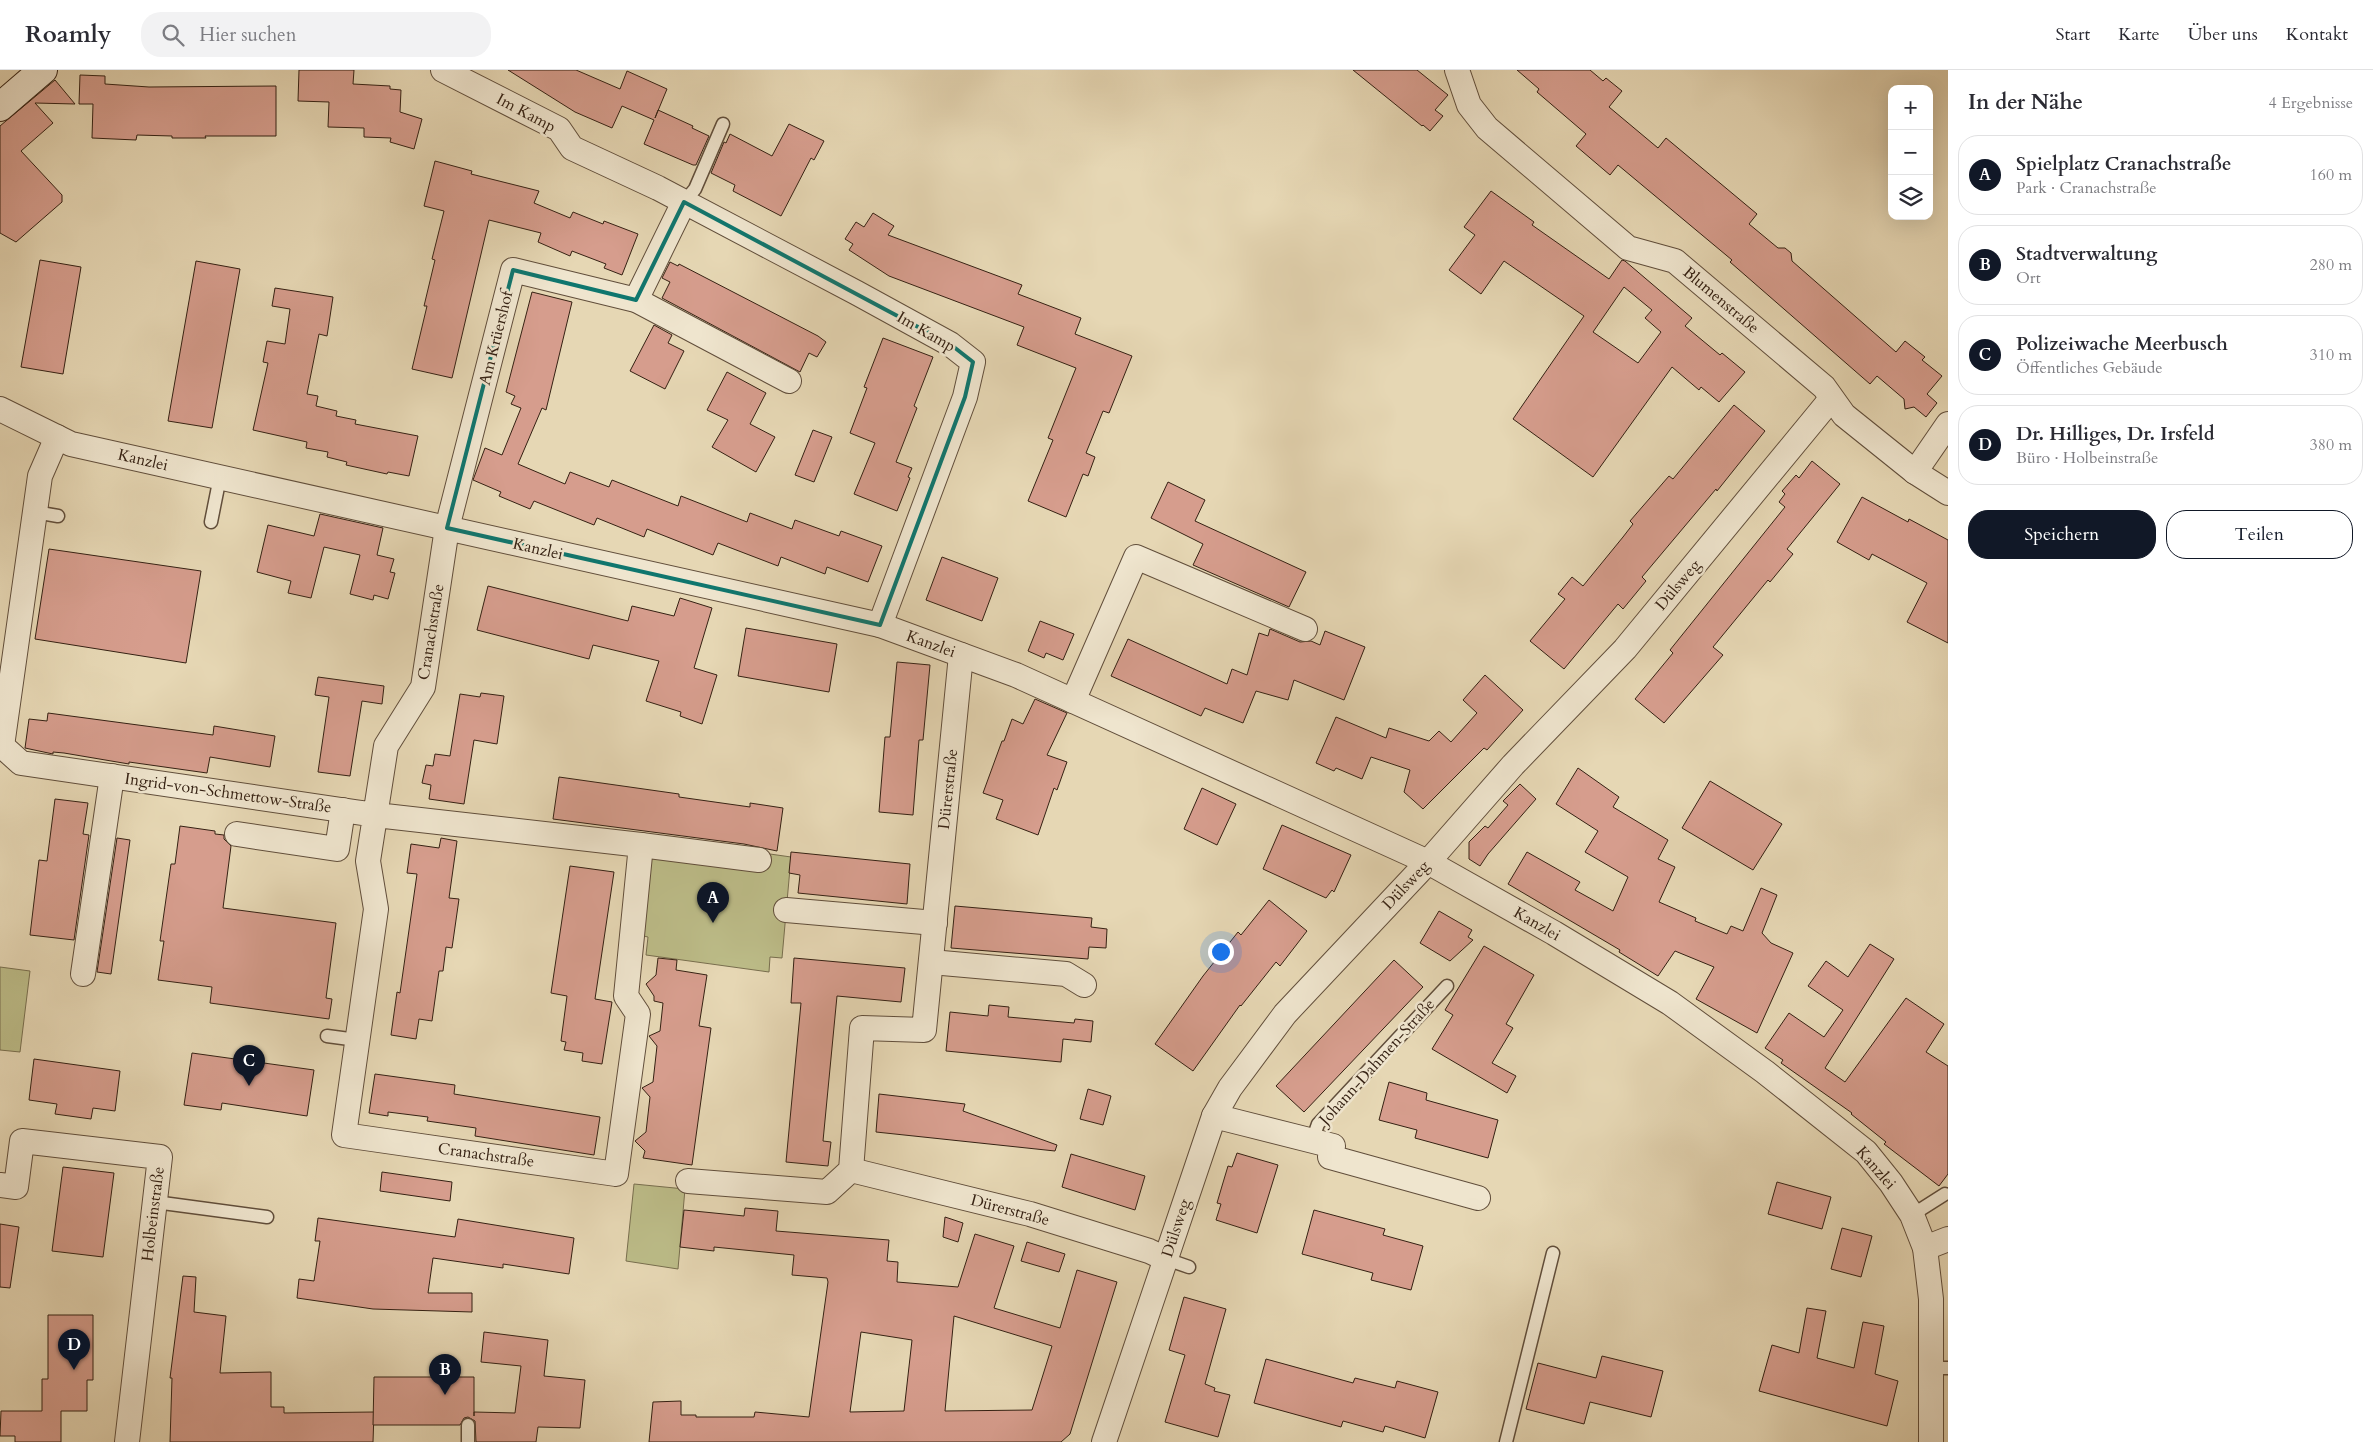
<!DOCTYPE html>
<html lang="de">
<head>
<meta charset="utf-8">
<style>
	body { margin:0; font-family:Cardo,serif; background:#f2f2f3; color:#2b2b33 }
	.controls { position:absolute; right:15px; top:15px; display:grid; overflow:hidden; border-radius:10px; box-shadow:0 5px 20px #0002 }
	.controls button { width:45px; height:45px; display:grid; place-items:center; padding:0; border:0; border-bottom:1px solid #e1e1e2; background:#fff; color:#2b2b33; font:25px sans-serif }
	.you { position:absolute; left:1220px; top:881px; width:18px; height:18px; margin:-12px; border:4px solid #fff; border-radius:50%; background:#1a73e8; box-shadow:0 0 0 8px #1a73e833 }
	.badge { display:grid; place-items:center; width:32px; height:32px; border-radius:50%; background:#111827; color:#fff; font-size:16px; font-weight:700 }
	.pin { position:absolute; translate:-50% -41px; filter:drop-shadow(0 1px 2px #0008) }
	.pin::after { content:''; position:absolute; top:26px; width:18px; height:15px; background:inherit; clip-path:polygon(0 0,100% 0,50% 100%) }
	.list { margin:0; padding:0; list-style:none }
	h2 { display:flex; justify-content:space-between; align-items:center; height:65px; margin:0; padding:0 20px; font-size:21px }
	h2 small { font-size:16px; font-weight:400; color:#7c7c81 }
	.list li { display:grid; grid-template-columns:32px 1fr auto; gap:15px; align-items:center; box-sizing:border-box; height:80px; margin:0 10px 10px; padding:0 10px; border:1px solid #e1e1e2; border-radius:20px }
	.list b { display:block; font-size:19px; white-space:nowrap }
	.list p { margin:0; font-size:16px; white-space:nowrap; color:#7c7c81 }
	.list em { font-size:16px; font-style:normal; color:#7c7c81 }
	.actions { display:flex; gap:10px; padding:15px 20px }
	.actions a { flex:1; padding:11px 0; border:1px solid #111827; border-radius:20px; text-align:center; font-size:18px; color:#111827 }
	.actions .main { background:#111827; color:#fff }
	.icon { flex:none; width:28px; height:28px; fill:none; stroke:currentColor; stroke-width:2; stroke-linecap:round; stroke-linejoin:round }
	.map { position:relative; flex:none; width:1948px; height:1372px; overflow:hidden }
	header { display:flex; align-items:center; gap:30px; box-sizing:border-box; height:70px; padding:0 25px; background:#fff; border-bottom:1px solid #e1e1e2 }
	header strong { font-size:24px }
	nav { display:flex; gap:28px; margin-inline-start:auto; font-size:18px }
	.search { width:350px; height:45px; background:#f2f2f3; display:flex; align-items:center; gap:12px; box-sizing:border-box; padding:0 18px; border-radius:20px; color:#7c7c81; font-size:19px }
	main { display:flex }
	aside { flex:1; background:#fff }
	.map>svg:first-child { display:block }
	.green { fill:#bcbc88; stroke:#786e4e }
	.building { fill:#d69d8d; stroke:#352113; fill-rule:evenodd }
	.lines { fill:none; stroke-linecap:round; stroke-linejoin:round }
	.service-casing { stroke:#614e3b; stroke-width:15 }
	.minor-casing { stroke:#614e3b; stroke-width:26 }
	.secondary-casing { stroke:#352113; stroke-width:30 }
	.service { stroke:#efe5ce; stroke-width:12 }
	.minor { stroke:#efe5ce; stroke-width:24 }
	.secondary { stroke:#efe5ce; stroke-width:28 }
	.marked { fill:none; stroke:#0f766e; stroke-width:4; stroke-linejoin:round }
	.labels { text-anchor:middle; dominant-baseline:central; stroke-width:5; stroke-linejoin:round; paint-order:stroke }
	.street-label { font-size:16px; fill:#352113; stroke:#efe5ce }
</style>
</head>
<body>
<header>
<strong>Roamly</strong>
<div class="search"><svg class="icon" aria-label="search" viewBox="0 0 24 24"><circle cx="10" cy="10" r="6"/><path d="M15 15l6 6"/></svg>Hier suchen</div>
<nav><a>Start</a><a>Karte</a><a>Über uns</a><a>Kontakt</a></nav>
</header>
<main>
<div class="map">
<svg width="1948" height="1372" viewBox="0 0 1948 1372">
	<rect width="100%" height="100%" fill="#e6d7b4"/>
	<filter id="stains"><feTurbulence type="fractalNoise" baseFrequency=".004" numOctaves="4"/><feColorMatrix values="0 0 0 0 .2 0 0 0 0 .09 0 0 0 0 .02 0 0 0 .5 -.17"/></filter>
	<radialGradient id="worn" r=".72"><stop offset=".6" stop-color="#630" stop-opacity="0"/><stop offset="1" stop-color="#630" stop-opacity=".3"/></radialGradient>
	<g class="green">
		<path d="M643,782L763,783L791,787L782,888L770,887L769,902L646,885L648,867L639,865Z"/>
		<path d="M0,897L30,901L20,982L0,980Z"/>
		<path d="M634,1114L685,1119L678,1199L626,1191Z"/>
	</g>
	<g class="building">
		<path d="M299,0H354L353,14L390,16V19L401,20L400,42L422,49L414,79L390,72L391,68L364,67V58L328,57L329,32L298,31Z"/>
		<path d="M508,0H576L620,19L627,1L667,19L655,48L658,40L693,56L692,58L709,66L696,95H693L644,74L654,50L622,36L612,58L575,42Z"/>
		<path d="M1353,0H1417L1448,25L1435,40L1443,46L1430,61L1423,55L1422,56Z"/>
		<path d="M1517,0H1590L1603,11L1606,8L1622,21L1609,37L1658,78L1666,68L1757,144L1749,154L1778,178H1785L1791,183L1792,191L1896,282L1905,271L1925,287L1922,290L1942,306L1927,324L1937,333L1926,347L1914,337L1905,339L1904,329L1877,306L1870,314L1730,192L1732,190L1618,95L1610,105L1576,76L1586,64L1537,22L1539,19Z"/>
		<path d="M80,5L105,6V14L149,17L276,16V66H205L206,68H172V66L137,65L136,70L92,68L93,34H79Z"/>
		<path d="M55,10L75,34L35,33L53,53L21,81L62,125V132L16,172L0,163V56Z"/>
		<path d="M789,54L824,71L814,90L811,88L781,146L733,121L735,115L711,103L724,72L726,73L730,64L772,86Z"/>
		<path d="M435,91L472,101L471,104L539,121L534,133L570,148L573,142L603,154L604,151L638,164L622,205L604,198L606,194L572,181L570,186L538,172L541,163L489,150L452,308L412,299L427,236H424L435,190L432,189L444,141L424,136Z"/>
		<path d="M1491,121L1534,152L1532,155L1609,209L1622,190L1625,191L1692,248L1685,256L1720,285L1722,283L1745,302L1719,332L1701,317L1699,320L1672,297L1593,407L1513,349L1584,246L1504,191L1481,224L1449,200L1475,165L1464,157ZM1624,217L1652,240L1645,248L1661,262L1638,293L1593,262Z"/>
		<path d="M873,143L894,156L888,165L1022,215L1018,224L1081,248L1075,264L1132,286L1109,343L1103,341L1086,383L1095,387L1088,406L1083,404L1066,447L1028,431L1053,370L1048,368L1076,298L1017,275L1024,257L889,206L849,180L853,174L845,169L856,152L864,157Z"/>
		<path d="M40,190L81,197L63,304L21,297Z"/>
		<path d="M196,191L240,199L212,358L168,351Z"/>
		<path d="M670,192L678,196L679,194L818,266L826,272L817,287L809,283L800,302L662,228L670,212L662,208Z"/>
		<path d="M275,218L333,227L327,266L319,264L307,324L318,326L316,336L337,341L336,346L356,350L355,354L418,366L409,406L388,402L387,404L346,395L347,392L327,387L328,382L306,378L307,372L253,360L268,293L263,292L267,271L285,274L290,239L272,236Z"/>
		<path d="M532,222L572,232L546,340L542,338L518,394L565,414L570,402L609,417L612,410L678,436L681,426L747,452L750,443L792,459L795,450L839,466L841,461L882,476L868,512L827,497L825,504L781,487L778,496L718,473L713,485L647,459L644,467L597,448L594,455L534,431L530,439L499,426L501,422L473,410L485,378L502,385L521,338L511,334L515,326L506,322Z"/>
		<path d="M654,255L672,265L668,273L684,281L665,319L630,301Z"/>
		<path d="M883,268L933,287L914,336L917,338L896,392L912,398L908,407L910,408L897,441L854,424L875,373L850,363L867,318L864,317Z"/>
		<path d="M727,302L766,323L750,354L775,367L756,402L712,377L728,350L707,340Z"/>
		<path d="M1734,335L1765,361L1717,421L1716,419L1642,507L1646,511L1623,539L1618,534L1564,599L1530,571L1565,529L1558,524L1572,507L1583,516L1623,467L1633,454L1630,451L1669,406L1673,409Z"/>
		<path d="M813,360L832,367L814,412L795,405Z"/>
		<path d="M1812,391L1840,414L1787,479L1793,484L1770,512L1768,510L1713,577L1723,585L1664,653L1635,629L1673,583L1670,580L1785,437L1779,432L1785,424L1782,421L1796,405L1799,408Z"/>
		<path d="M1168,412L1205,430L1195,451L1306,502L1289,537L1193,495L1203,474L1151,448Z"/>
		<path d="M1862,427L1908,452L1909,449L1948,470V573L1907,552L1927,513L1872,484L1869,490L1837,472Z"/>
		<path d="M320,444L383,458L377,485L394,489L390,502L395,503L388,529L374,525L373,530L350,524L360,485L324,477L311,528L288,523L291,511L257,502L268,455L314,466Z"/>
		<path d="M49,479L201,501L186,593L35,569Z"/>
		<path d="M942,487L998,508L982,551L926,530Z"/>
		<path d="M488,516L628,551L632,536L674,546L680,528L712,538L694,598L717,605L702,654L680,646L681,642L646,631L659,591L593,575L589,589L477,560Z"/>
		<path d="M1040,551L1074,564L1063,590L1046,583L1044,588L1028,581Z"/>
		<path d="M746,558L837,574L829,622L738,606Z"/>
		<path d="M1270,559L1300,572L1311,571L1320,575L1325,561L1365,577L1344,630L1294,610L1288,630L1256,621L1243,653L1205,638L1201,646L1111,606L1128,569L1227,614L1232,599L1247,605L1259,563L1268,566Z"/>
		<path d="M897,592L930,595L923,670H919L913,745L879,742L885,667H890Z"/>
		<path d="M1485,605L1523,640L1487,680L1484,678L1423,739L1404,722L1410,700L1371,687L1362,709L1336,698L1334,701L1316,693L1336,647L1386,668L1389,658L1429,671L1439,661L1451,672L1477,643L1463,630Z"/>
		<path d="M318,607L384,616L382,634L362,631L350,706L318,702L329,627L315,625Z"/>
		<path d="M481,623L504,626L497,674L474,670L464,734L429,729L431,715L422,713L426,695L433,696L435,684L450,686L460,624L480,627Z"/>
		<path d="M1035,629L1067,643L1047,685L1067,692L1057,720L1054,718L1038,765L996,749L1003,730L983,723L1002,671H1004L1012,649L1023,654Z"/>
		<path d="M48,643L213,665L214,656L275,666L270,697L210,687L207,703L129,692V694L64,683L53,682V684L25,678L29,649L47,651Z"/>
		<path d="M1578,698L1619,727L1613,737L1668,770L1658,789L1675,797L1659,832L1696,848L1695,851L1727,864L1731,856L1743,861L1761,818L1777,825L1762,863L1771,873L1793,883L1757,963L1696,929L1714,897L1675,881L1658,906L1619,882L1620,880L1508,814L1527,782L1580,812L1575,820L1613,841L1628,807L1585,782L1598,761L1556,734Z"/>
		<path d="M559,707L679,724V727L750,737V733L783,738L777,781L744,774L553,749Z"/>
		<path d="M1710,711L1782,754L1753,800L1682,758Z"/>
		<path d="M1520,714L1536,729L1488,784L1480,796L1469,789V772L1485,756L1488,758L1508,735L1503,731Z"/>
		<path d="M1202,718L1236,734L1217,775L1184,759Z"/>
		<path d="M55,729L88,733L83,764L89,765L74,870L30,865L39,790L47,791Z"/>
		<path d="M1282,755L1351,785L1334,822L1332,820L1326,828L1263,799Z"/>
		<path d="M180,756L215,761V764L224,765V769L231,776L223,838L336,853L326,928L332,929L329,949L210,933L212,917L158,910L164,871H160L171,794H175Z"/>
		<path d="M117,768L130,770L111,904L97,902Z"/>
		<path d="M441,768L457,771L449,828L459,829L452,878L446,877L443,901H439L432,951L419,949L416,969L391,965L397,922L400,923L417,804L407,803L411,774L439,778Z"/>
		<path d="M791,782L910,794L907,834L798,823L800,805L789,803Z"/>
		<path d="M570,796L614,802L595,929L612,932L602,994L582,991L583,983L564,980L566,972L561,971L567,926L551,923Z"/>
		<path d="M1269,830L1307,861L1280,896L1276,892L1241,936L1240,935L1193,1001L1155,974L1203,906L1238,862L1241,865Z"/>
		<path d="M955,836L1092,848L1091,857L1107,859L1106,878L1089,877L1088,889L951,878Z"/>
		<path d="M1439,841L1472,860L1468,867L1473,870L1450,891L1420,873Z"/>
		<path d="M1870,874L1894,889L1825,998L1845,1012L1906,928L1944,954L1926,982L1948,996V1104L1939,1116L1884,1074L1886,1072L1851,1044L1852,1043L1781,993L1783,990L1765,978L1789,943L1824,967L1843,940L1808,916L1826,891L1848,907Z"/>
		<path d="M1484,876L1534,905L1506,954L1513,958L1492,993L1516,1006L1507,1023L1432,979L1453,945L1445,940Z"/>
		<path d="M658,888L677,890L676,900L707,905L699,956L711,958L692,1095L643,1088L645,1081L635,1071L646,1062L650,1027L642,1018L653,1012L657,976L649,966L660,961L663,933L654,931V926L646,914L656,905Z"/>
		<path d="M794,888L905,898L901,932L837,926L823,1071L831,1072L828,1096L786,1092L801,933H791Z"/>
		<path d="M1394,890L1423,917L1304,1042L1276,1016Z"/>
		<path d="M989,935L1009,937L1008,947L1074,953L1075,949L1093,951L1091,972L1063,969L1061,992L946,981L950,942L988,946Z"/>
		<path d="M192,983L314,1000L307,1046L222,1033L221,1040L184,1035Z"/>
		<path d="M34,989L120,1001L115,1041L93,1038L91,1049L55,1044L57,1034L29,1030Z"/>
		<path d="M375,1004L455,1015L454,1024L600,1047L594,1085L475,1066L476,1058L427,1051L428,1047L388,1042V1046L369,1043Z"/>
		<path d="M1389,1012L1427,1023L1426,1030L1498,1050L1488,1088L1415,1068L1417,1060L1379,1050Z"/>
		<path d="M1088,1019L1111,1026L1103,1055L1080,1049Z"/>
		<path d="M879,1024L965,1034L963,1041L1057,1075L1055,1081L876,1062Z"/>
		<path d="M1237,1083L1278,1095L1257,1163L1216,1150L1221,1134L1217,1133L1222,1116L1228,1096L1232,1097Z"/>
		<path d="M1071,1084L1145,1106L1135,1140L1062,1117Z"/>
		<path d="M63,1097L114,1103L103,1187L52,1181Z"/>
		<path d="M382,1102L452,1112L450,1131L380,1121Z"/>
		<path d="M1777,1112L1831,1127L1822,1159L1768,1144Z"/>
		<path d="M745,1138L778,1141L776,1161L889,1170L887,1191L898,1192L897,1212L958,1217L975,1164L1014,1176L994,1238L1060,1258L1077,1200L1117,1212L1070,1364L1061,1372H649L653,1332L681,1331V1345H696V1347H754L755,1342L809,1347L828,1212L827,1208L792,1205L794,1185L714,1177V1181L680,1177L684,1140L744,1146ZM954,1246L1052,1276L1032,1340L945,1341ZM861,1262L912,1270L904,1341L850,1342Z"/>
		<path d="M1314,1140L1385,1159L1383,1165L1423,1176L1411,1220L1371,1210L1373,1203L1302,1184Z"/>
		<path d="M945,1147L963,1153L958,1172L943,1167Z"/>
		<path d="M318,1148L455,1167L458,1149L574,1168L569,1204L503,1194V1198L433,1188L428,1223H472V1242L373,1239L297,1228L299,1209L314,1211L320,1171H315Z"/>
		<path d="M0,1154L19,1157L10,1218L0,1217Z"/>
		<path d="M1842,1158L1872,1166L1861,1207L1831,1199Z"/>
		<path d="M1027,1172L1065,1184L1059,1202L1021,1191Z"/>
		<path d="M183,1206L196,1207L194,1242L226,1246L220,1303L271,1302V1337H284V1343L374,1342L373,1372H170L172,1308H170Z"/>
		<path d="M1184,1227L1226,1239L1205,1314L1215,1318L1214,1321L1230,1325L1218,1367L1165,1352L1185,1285L1169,1280Z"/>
		<path d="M1807,1238L1826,1241L1817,1288L1854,1298L1863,1252L1884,1256L1875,1304L1898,1311L1887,1356L1759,1321L1772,1275L1799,1283Z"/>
		<path d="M48,1245H93V1310H87V1341H61V1372H15V1366H0L1,1341H42V1309H48Z"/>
		<path d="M484,1262L548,1270L544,1306L585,1310L580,1358L538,1357L536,1372H476L475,1351L468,1347L464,1348L460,1355H373L374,1307H474V1346V1342L515,1343L521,1296L481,1292Z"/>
		<path d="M1602,1286L1663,1301L1651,1347L1590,1332L1584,1354L1526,1339L1538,1293L1596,1308Z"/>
		<path d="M1266,1289L1353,1313L1355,1308L1395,1318L1397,1311L1438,1322L1425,1368L1385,1356L1383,1362L1343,1351L1341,1357L1254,1333Z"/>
	</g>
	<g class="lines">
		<defs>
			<g id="service">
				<path d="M684,132L695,119L723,54"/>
				<path d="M35,442L58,446"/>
				<path d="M211,452L220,407"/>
				<path d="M327,966L357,970"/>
				<path d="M1312,1071L1318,1054L1447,916"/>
				<path d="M155,1132L267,1147"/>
				<path d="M1912,1145L1945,1124"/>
				<path d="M1166,1189L1189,1197"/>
				<path d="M1932,1298H1948"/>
				<path d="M468,1372V1355"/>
				<path d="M1506,1372L1553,1183"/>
			</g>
			<g id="minor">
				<path d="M443,0L559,59L572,78L658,118L857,223L950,274L973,292L965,327L880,555"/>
				<path d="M1457,0L1469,35L1487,58L1628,178L1675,191L1824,317L1844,345L1915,402L1948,423"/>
				<path d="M636,230L684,132"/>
				<path d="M0,339L71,374L880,555L1016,605L1428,792L1554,863L1670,933L1765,1002L1866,1082L1891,1113L1912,1145L1925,1178L1931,1229V1372"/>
				<path d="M1915,402L1948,354"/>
				<path d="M1073,631L1136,487L1305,559"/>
				<path d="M0,676H2L40,406L57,367"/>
				<path d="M2,676L21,693L355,742L376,745L641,775L626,926L638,944L616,1104L344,1065L376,839L368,791L386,676L423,617L447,458L513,200L636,230L789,311"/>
				<path d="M237,764L337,779L343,740"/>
				<path d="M641,775L759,790"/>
				<path d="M786,840L935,853"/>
				<path d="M931,892L1066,904L1084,915"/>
				<path d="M83,904L112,706"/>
				<path d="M1214,1046L1333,1076L1330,1087L1478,1128"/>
				<path d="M851,1100L1030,1144L1149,1181L1166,1189"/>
				<path d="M688,1111L827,1122L851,1100L862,958L924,960L961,585"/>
				<path d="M0,1115L16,1117L22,1071L160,1087L127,1372"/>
				<path d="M1925,1178L1948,1169"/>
				<path d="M1104,1372L1214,1046L1230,1018L1285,944L1428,792L1513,695L1625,579L1831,329"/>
			</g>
			<path id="secondary" d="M0,37L43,0"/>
		</defs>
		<use href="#service" class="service-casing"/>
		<use href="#minor" class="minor-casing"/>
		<use href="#secondary" class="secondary-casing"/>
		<use href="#service" class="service"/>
		<use href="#minor" class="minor"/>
		<use href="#secondary" class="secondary"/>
	</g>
	<path class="marked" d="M684,132L950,274L973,292L965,327L880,555L447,458L513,200L636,230Z"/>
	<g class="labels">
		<g class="street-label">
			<text transform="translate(526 43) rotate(28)">Im Kamp</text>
			<text transform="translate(1721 230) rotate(40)">Blumenstraße</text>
			<text transform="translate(926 262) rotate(30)">Im Kamp</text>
			<text transform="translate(496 268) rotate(-76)">Am Krüershof</text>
			<text transform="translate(143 390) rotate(13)">Kanzlei</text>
			<text transform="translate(538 479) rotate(13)">Kanzlei</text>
			<text transform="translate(1678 515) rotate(-50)">Dülsweg</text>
			<text transform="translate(431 562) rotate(-81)">Cranachstraße</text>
			<text transform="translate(931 574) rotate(20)">Kanzlei</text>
			<text transform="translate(948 719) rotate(-84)">Dürerstraße</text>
			<text transform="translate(228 723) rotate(8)">Ingrid-von-Schmettow-Straße</text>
			<text transform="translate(1406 815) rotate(-47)">Dülsweg</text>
			<text transform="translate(1537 854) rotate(30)">Kanzlei</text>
			<text transform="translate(1377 992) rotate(-48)">Johann-Dahmen-Straße</text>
			<text transform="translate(486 1085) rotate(8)">Cranachstraße</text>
			<text transform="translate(1876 1098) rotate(49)">Kanzlei</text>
			<text transform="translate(1010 1140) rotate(15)">Dürerstraße</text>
			<text transform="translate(153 1144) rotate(-83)">Holbeinstraße</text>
			<text transform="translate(1176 1158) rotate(-72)">Dülsweg</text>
		</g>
	</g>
	<rect width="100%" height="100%" filter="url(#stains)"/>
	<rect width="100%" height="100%" fill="url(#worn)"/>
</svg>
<div class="controls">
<button>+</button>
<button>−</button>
<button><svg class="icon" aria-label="layers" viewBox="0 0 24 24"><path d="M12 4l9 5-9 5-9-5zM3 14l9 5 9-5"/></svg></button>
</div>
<div class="you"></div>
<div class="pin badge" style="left:713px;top:853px">A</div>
<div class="pin badge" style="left:445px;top:1325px">B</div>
<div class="pin badge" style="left:249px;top:1016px">C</div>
<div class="pin badge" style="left:74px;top:1300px">D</div>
</div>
<aside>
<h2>In der Nähe<small>4 Ergebnisse</small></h2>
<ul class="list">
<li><span class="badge">A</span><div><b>Spielplatz Cranachstraße</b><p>Park · Cranachstraße</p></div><em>160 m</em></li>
<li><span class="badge">B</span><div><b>Stadtverwaltung</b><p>Ort</p></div><em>280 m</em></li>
<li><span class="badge">C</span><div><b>Polizeiwache Meerbusch</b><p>Öffentliches Gebäude</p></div><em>310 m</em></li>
<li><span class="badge">D</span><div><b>Dr. Hilliges, Dr. Irsfeld</b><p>Büro · Holbeinstraße</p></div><em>380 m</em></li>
</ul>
<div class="actions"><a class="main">Speichern</a><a>Teilen</a></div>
</aside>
</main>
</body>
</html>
